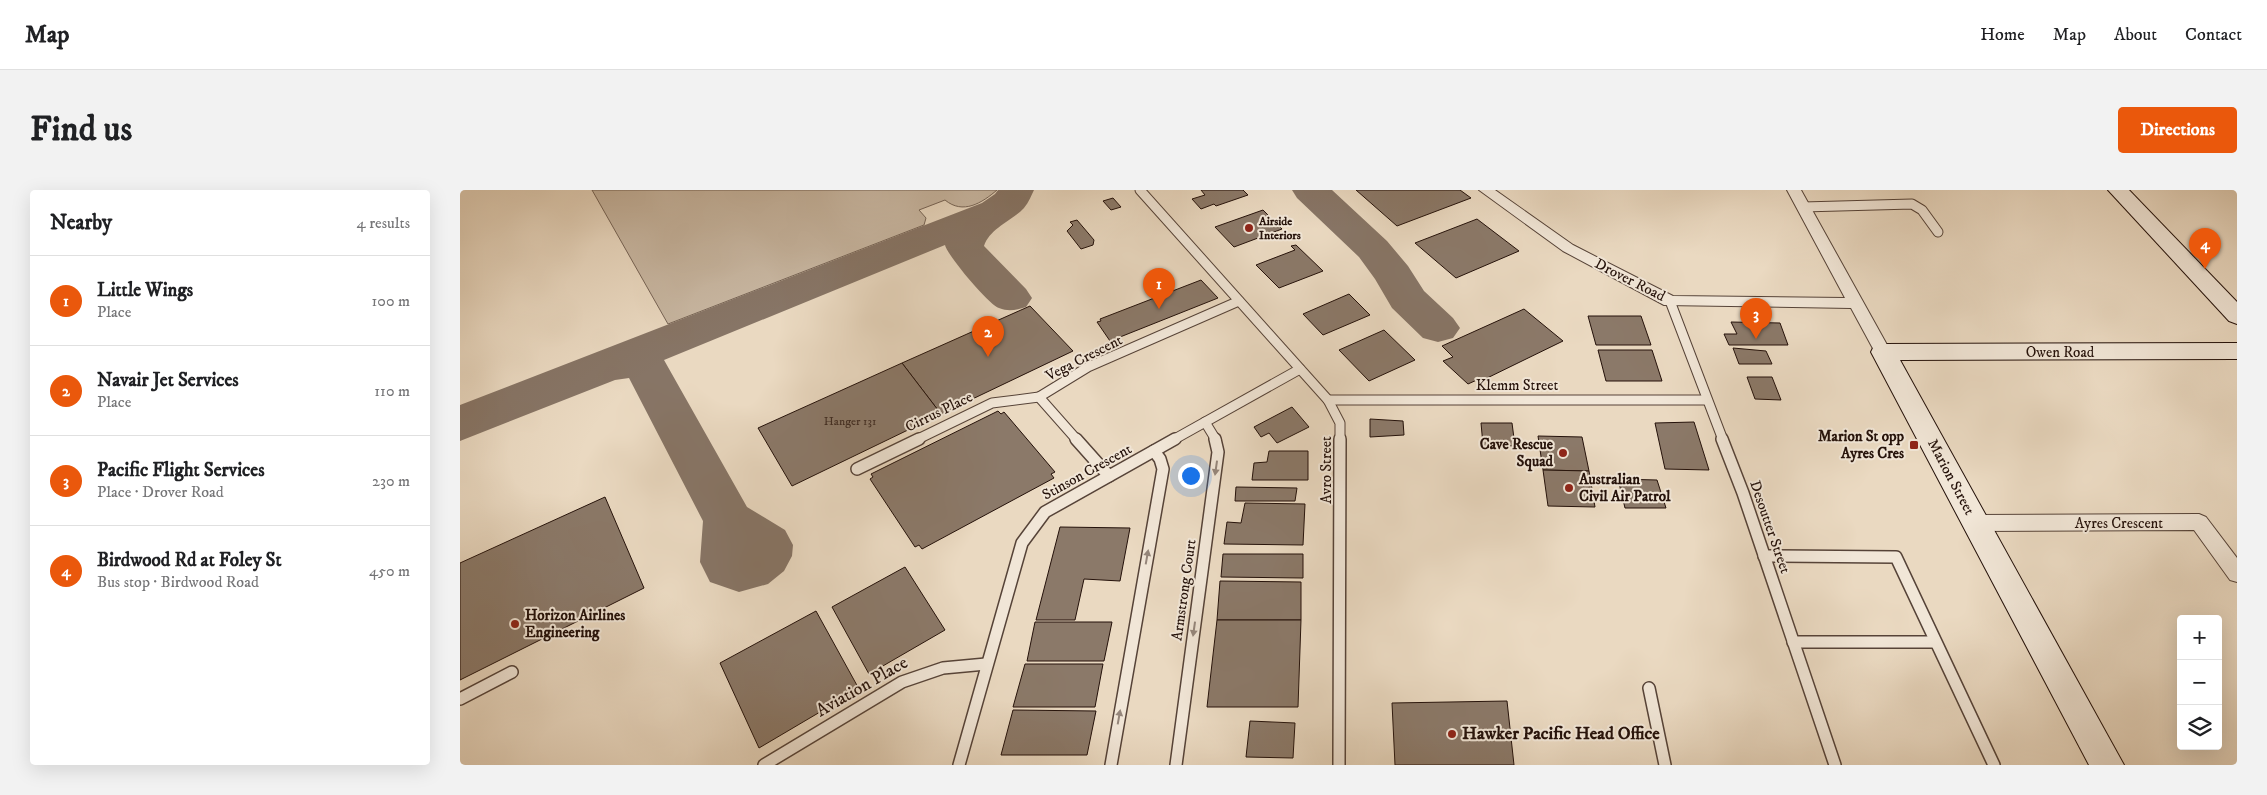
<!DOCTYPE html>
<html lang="en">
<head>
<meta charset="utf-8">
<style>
	body { margin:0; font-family:"IM FELL DW Pica",serif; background:#f2f2f2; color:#202124 }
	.controls { position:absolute; right:15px; bottom:15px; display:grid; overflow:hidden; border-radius:5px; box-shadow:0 5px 20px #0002 }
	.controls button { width:45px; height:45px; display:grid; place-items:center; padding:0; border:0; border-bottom:1px solid #e0e0e0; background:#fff; color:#202124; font:25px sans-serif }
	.you { position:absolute; left:730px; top:285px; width:18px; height:18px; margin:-12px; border:4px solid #fff; border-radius:50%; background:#1a73e8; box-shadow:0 0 0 8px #1a73e833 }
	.badge { display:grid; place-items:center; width:32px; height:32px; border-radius:50%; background:#ea580c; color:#fff; font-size:16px; font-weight:700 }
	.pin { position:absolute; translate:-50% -41px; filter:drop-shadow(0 1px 2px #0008) }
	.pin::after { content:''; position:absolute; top:26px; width:18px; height:15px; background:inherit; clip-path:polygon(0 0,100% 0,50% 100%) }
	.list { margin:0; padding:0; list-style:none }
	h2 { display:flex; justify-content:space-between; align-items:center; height:65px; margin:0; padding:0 20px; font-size:21px }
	h2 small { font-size:16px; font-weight:400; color:#757577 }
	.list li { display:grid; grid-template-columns:32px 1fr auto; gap:15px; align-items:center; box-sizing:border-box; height:90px; padding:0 20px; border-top:1px solid #e0e0e0 }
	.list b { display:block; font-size:19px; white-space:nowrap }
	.list p { margin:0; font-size:16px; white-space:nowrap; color:#757577 }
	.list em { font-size:16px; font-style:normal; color:#757577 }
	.icon { flex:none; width:28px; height:28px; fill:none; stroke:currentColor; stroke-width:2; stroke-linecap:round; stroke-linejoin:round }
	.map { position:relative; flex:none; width:1777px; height:575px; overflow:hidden; border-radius:5px }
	header { display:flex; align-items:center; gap:30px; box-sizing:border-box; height:70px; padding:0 25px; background:#fff; border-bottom:1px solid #e0e0e0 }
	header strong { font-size:24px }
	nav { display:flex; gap:28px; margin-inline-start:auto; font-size:18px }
	.intro { display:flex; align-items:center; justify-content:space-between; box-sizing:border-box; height:120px; padding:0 30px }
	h1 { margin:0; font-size:35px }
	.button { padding:12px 22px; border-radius:5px; background:#ea580c; color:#fff; font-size:18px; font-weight:700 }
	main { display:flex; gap:30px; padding:0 30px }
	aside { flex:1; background:#fff; border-radius:5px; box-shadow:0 5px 20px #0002 }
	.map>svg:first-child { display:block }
	.green { fill:#c8b7a2; stroke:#766456 }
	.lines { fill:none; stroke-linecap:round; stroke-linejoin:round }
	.taxiway { fill:#877566; fill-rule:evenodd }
	.building { fill:#8b7969; stroke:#24110a }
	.service-far1-casing { stroke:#564338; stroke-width:11 }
	.service-casing { stroke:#564338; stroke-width:14 }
	.minor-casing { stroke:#564338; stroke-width:2 }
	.secondary-casing { stroke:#24110a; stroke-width:2 }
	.service-far1 { stroke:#f1e6d7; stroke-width:9 }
	.service { stroke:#f1e6d7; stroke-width:11 }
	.minor { fill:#f1e6d7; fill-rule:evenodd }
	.secondary { fill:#f1e6d7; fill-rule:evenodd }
	.oneway { fill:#95867b }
	.poi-dot { fill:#8f2418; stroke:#f1e6d7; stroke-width:2 }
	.labels { text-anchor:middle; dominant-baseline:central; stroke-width:4; stroke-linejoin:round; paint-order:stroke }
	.far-poi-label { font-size:12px; font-weight:bold; fill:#24110a; stroke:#f1e6d7; text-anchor:start }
	.number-label { font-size:12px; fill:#3e2b22 }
	.street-label { font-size:15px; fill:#24110a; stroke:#f1e6d7 }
	.poi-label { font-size:15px; font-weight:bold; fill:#24110a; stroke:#f1e6d7; text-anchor:end }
	.near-street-label { font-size:18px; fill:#24110a; stroke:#f1e6d7 }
	.near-poi-label { font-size:18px; font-weight:bold; fill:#24110a; stroke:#f1e6d7; text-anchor:start }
</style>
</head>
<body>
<header>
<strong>Map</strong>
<nav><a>Home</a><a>Map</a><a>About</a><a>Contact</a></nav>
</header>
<div class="intro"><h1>Find us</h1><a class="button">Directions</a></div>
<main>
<aside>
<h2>Nearby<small>4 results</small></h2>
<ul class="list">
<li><span class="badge">1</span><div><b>Little Wings</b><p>Place</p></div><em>100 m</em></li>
<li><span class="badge">2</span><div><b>Navair Jet Services</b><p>Place</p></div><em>110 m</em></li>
<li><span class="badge">3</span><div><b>Pacific Flight Services</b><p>Place · Drover Road</p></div><em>230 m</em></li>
<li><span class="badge">4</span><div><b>Birdwood Rd at Foley St</b><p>Bus stop · Birdwood Road</p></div><em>450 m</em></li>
</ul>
</aside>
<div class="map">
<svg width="1777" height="575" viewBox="0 0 1777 575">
	<rect width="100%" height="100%" fill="#ead9c1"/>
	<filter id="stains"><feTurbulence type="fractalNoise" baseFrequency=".004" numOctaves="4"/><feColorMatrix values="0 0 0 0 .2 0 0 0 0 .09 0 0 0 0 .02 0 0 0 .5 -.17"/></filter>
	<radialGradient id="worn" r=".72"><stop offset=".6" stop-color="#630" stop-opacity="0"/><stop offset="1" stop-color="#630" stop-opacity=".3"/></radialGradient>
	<path class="green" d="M132,0H537C522,13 503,25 485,10L459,20L466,28L464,35L208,134Z"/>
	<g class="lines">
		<g class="taxiway">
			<path d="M538,0H574C571,6 569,12 564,18C552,31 530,38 524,56L566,99L572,108L566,117C556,120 549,122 539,118C529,115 487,65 485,55L204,170L287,317L325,340L333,355L332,366L324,381L308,394L279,402L250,392L240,372L243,331L169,188L155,190L0,251V215L522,13L535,4Z"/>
			<path d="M832,0H872L927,51L948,76L964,101L993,128L1000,138L993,148L978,152L963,148L932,118L915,89L899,67L837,8Z"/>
		</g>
	</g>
	<g class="building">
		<path d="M741,0H783L788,5L756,16L754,14L741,19L732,9L745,5Z"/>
		<path d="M896,0H1000L1011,8L937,36Z"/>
		<path d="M653,8L661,17L651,20L643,11Z"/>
		<path d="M803,20L822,39L774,57L755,37Z"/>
		<path d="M1017,29L1059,61L996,88L955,53Z"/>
		<path d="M617,30L634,50L633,55L621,59L607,41L613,35L610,32Z"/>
		<path d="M836,55L863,81L819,98L796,75L835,60L831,56Z"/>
		<path d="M741,90L758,108L650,151L637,132L641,131L640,129Z"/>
		<path d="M889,104L910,125L863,145L843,124Z"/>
		<path d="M570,116L613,161L481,224L442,173Z"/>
		<path d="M1064,119L1103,151L1021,191L1019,189L1008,194L983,171L993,167L982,156Z"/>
		<path d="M1128,126H1181L1191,155H1136Z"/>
		<path d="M1271,132L1320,133L1328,155H1269L1264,144H1277Z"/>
		<path d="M924,140L955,170L909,191L879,160Z"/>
		<path d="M1273,158L1306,161L1312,174H1279Z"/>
		<path d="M1138,160H1192L1202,191H1146Z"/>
		<path d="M442,173L481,224L332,296L298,238Z"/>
		<path d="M1287,187H1312L1321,210L1295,209Z"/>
		<path d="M832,217L849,237L817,253L809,243L801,247L794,237Z"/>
		<path d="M538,221L541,224L544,222L595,282L591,284L594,288L462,359L459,355L455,357L410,289L413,287L411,284Z"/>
		<path d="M910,229L943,231L944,245L910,247Z"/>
		<path d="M1234,232L1249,280L1205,279L1195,233Z"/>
		<path d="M1021,233H1052L1055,256L1023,255Z"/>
		<path d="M1078,246L1122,247L1129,281L1083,280Z"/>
		<path d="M809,261H848V290H792L794,273L807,272Z"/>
		<path d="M1083,280L1129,281L1135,317L1088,316Z"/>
		<path d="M1158,289L1197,290L1206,318H1165Z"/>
		<path d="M776,297L837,298L835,311H775Z"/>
		<path d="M145,307L184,398L0,490V373Z"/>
		<path d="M785,313L845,314L843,355L764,354L767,332L781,333Z"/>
		<path d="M600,337L670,338L660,391L624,389L615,430H576Z"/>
		<path d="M763,364H843V388L761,387Z"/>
		<path d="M445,377L485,440L409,484L372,417Z"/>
		<path d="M760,391L841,392V430H757Z"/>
		<path d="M356,421L399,499L299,558L260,473Z"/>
		<path d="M757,430H841L838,517H747Z"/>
		<path d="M575,432H652L644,471H567Z"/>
		<path d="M565,474H643L635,517H553Z"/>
		<path d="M1047,511L1054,575H935L932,513Z"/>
		<path d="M553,520L636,521L627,565H541Z"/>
		<path d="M790,531L835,533L833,568L786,567Z"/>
	</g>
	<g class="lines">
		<defs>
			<g id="service-far1">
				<path d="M680,0L868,210L880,233V250"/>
				<path d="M1343,17L1452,14L1462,20L1478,42"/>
				<path d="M1210,111L1263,250"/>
				<path d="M868,210H1247"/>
				<path d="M745,232L756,250"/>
				<path d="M456,250L532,213L579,207"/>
				<path d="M617,250L579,207L628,177L779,111"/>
				<path d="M713,250L840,179"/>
			</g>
			<g id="service">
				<path d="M616,249L649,286"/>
				<path d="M1262,249L1283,303L1375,575"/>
				<path d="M397,279L459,249"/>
				<path d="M1304,366L1436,367L1534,575"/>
				<path d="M1333,452H1475"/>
				<path d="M1189,498L1205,575"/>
				<path d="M0,509L52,482"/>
				<path d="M304,575L442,492L483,478L526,474"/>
				<path d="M499,575L562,353L585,322L715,249"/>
				<path d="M651,575L703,279L700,269L694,261"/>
				<path d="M716,575L758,262L755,249"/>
				<path d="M879,575L880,249"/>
			</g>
			<g id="minor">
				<path d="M1019,0H1035L1113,55L1213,106L1385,108L1327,0H1341L1431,162L1429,166L1423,168L1417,166L1391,118L1204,115L1103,61Z"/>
				<path d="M1739,324L1746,327L1777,368V392L1770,390L1734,340L1515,341L1508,338L1505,333L1508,328L1515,325Z"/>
			</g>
			<g id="secondary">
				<path d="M1648,0H1669L1777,112V134L1769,131Z"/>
				<path d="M1777,153V169L1440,170L1664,575H1629L1411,162L1414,156L1423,154Z"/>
			</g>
		</defs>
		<use href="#service-far1" class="service-far1-casing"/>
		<use href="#service" class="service-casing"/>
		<use href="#minor" class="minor-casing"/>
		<use href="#secondary" class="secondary-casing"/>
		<use href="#service-far1" class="service-far1"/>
		<use href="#service" class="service"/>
		<use href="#minor" class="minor"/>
		<use href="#secondary" class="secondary"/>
	</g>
	<defs><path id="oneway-solid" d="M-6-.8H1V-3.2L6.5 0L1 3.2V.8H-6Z" transform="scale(1.25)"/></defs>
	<g class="oneway">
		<use href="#oneway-solid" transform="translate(756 278) rotate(98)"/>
		<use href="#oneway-solid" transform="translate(687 367) rotate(-80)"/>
		<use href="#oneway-solid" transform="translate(734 439) rotate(98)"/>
		<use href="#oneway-solid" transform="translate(659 527) rotate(-80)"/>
	</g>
	<g class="poi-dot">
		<circle cx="789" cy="38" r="5"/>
		<rect x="1449" y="250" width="10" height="10" rx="2.5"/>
		<circle cx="1103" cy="263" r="5"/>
		<circle cx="1109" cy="298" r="5"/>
		<circle cx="55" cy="434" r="5"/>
		<circle cx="992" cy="544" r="5"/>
	</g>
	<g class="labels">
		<g class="far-poi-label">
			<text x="799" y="31">Airside<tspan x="799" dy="14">Interiors</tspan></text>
		</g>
		<g class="number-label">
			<text x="390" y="231">Hanger 131</text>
		</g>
		<g class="street-label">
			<text transform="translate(1170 90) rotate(27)">Drover Road</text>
			<text x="1600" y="162">Owen Road</text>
			<text transform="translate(624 168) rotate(-27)">Vega Crescent</text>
			<text x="1057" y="195">Klemm Street</text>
			<text transform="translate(479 222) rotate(-26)">Cirrus Place</text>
			<text transform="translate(866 280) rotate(-90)">Avro Street</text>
			<text transform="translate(627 282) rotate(-29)">Stinson Crescent</text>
			<text transform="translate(1491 287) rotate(62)">Marion Street</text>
			<text x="1659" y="333">Ayres Crescent</text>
			<text transform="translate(1310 337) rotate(71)">Desoutter Street</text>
			<text transform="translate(724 400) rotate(-82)">Armstrong Court</text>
		</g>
		<g class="poi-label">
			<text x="1444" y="246">Marion St opp<tspan x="1444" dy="17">Ayres Cres</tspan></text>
			<text x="1093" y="254">Cave Rescue<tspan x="1093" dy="17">Squad</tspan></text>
			<text x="1119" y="289" text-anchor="start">Australian<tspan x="1119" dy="17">Civil Air Patrol</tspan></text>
			<text x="65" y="425" text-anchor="start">Horizon Airlines<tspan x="65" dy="17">Engineering</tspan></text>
		</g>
		<g class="near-street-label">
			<text transform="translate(402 497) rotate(-30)">Aviation Place</text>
		</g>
		<g class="near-poi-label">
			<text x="1002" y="544">Hawker Pacific Head Office</text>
		</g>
	</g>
	<rect width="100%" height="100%" filter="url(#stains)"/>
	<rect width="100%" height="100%" fill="url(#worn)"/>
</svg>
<div class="controls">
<button>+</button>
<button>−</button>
<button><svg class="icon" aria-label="layers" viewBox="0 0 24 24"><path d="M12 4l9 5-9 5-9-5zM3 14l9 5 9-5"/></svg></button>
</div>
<div class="you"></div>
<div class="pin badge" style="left:699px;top:119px">1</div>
<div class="pin badge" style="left:528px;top:167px">2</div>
<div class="pin badge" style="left:1296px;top:149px">3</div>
<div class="pin badge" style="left:1745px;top:79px">4</div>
</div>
</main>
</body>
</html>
